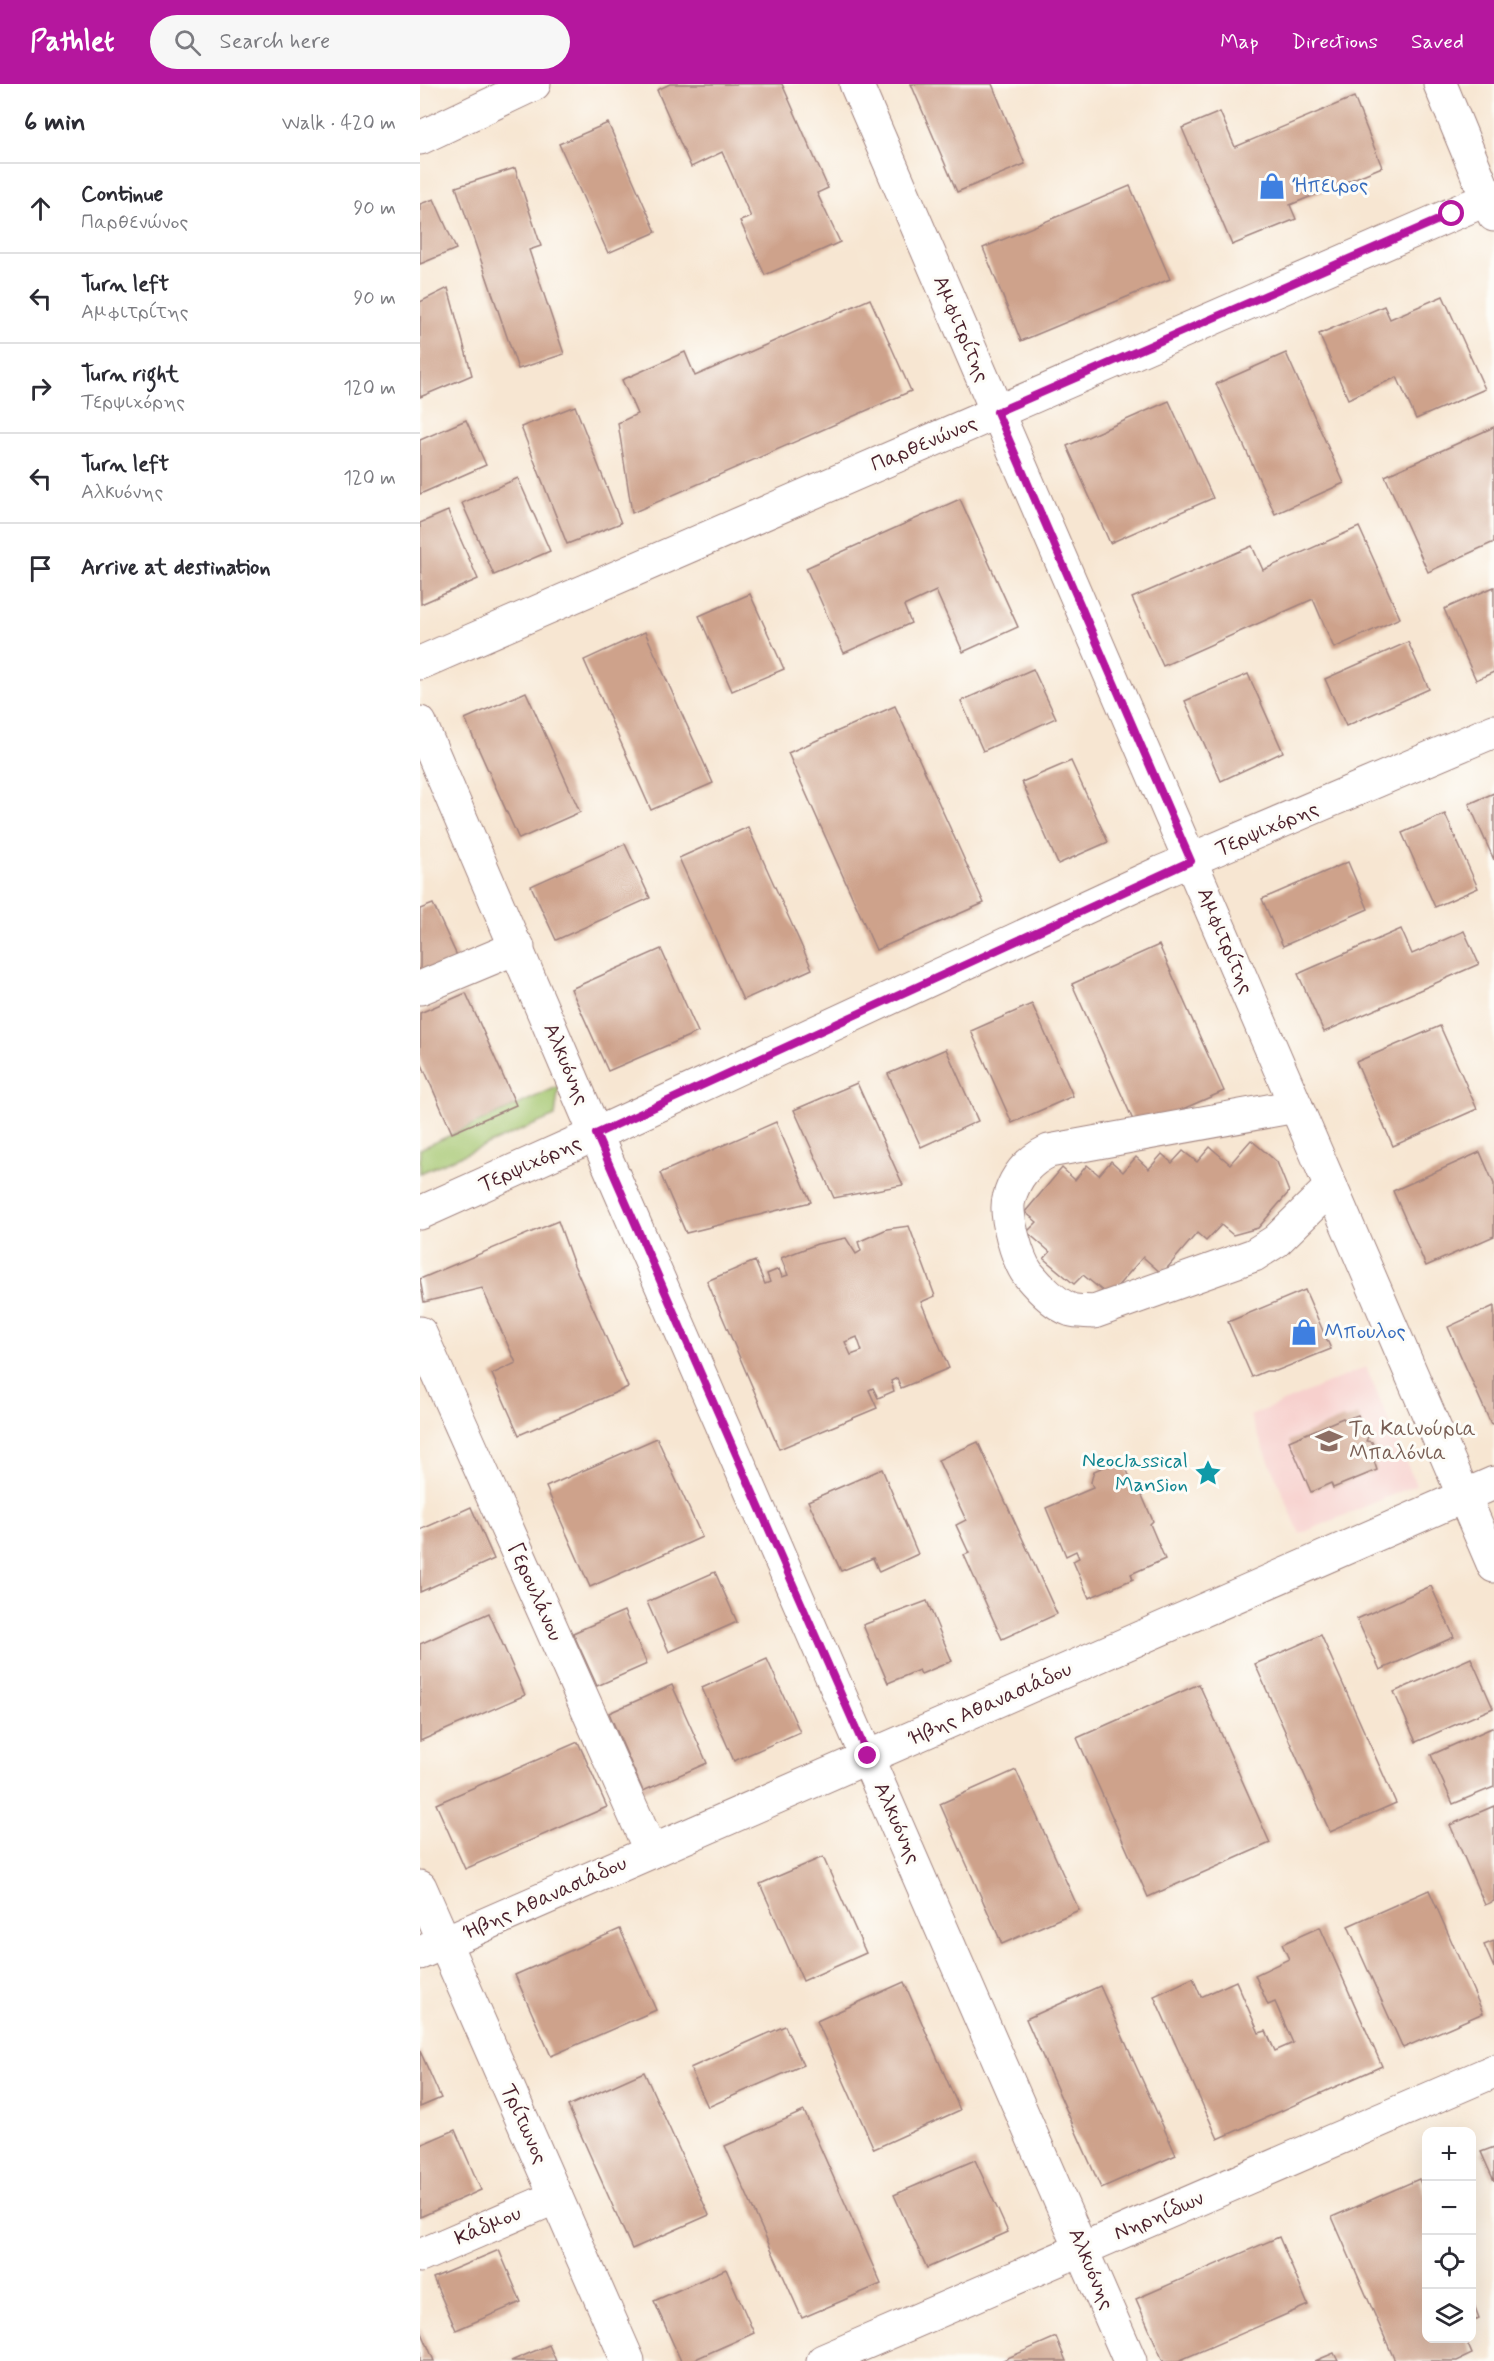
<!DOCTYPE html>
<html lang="en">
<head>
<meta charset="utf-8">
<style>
	body { margin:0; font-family:Mynerve,sans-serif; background:#f7f7f7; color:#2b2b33 }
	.controls { position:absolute; right:18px; bottom:18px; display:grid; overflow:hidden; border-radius:12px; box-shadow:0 6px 24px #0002 }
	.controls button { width:54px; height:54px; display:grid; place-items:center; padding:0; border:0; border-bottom:2px solid #e1e1e2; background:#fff; color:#2b2b33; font:30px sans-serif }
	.stop { position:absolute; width:18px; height:18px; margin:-14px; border:4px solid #b5179e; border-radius:50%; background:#fff }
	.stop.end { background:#b5179e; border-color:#fff; box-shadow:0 2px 6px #0008 }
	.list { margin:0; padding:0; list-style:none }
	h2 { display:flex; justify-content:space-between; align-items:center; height:78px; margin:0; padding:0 24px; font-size:26px }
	h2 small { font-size:20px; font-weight:400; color:#7c7c81 }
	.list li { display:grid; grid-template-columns:39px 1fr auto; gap:18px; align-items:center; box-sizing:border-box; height:90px; padding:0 24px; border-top:2px solid #e1e1e2 }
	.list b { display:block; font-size:22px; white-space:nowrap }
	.list p { margin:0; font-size:20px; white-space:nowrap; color:#7c7c81 }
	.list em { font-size:20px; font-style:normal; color:#7c7c81 }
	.icon { flex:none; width:33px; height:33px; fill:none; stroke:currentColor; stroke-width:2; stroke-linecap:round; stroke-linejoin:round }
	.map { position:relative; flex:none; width:1074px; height:2277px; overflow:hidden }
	header { display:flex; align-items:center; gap:36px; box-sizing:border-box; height:84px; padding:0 30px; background:#b5179e; color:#fff }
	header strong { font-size:28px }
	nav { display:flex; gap:33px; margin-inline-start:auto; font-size:21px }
	.search { width:420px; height:54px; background:#f7f7f7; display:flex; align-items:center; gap:15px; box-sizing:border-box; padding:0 21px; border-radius:33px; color:#7c7c81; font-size:22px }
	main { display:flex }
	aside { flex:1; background:#fff }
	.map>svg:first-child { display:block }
	.built { fill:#f7d0cd }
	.green { fill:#a4c66f; stroke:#77724d; stroke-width:1.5 }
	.building { fill:#cea28b; fill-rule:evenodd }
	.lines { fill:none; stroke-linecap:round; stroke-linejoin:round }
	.minor-casing { stroke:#a0827e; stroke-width:35 }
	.minor { stroke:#fff; stroke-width:33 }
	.route { stroke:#b5179e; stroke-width:8 }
	.labels { text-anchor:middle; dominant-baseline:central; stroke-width:6; stroke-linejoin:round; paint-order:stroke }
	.shop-label { font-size:21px; fill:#366cbe; stroke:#fdfcf7; text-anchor:start }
	.street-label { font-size:21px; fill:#4a1f2b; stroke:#fdfcf7 }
	.education-label { font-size:21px; fill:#785e54; stroke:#fdfcf7; text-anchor:start }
	.culture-label { font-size:21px; fill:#0d838f; stroke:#fdfcf7; text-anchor:end }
</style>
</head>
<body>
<header>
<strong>Pathlet</strong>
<div class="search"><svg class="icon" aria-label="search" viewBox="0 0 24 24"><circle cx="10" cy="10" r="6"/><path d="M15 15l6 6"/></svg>Search here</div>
<nav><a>Map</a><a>Directions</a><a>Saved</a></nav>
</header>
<main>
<aside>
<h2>6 min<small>Walk · 420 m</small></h2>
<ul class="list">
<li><svg class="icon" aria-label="ahead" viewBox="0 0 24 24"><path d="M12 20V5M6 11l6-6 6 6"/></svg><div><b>Continue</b><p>Παρθενώνος</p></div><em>90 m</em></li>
<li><svg class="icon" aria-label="left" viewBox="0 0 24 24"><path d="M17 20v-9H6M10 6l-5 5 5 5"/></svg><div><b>Turn left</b><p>Αμφιτρίτης</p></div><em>90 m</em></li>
<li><svg class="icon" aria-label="right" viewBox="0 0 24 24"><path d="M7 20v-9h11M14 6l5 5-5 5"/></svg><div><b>Turn right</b><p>Τερψιχόρης</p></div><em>120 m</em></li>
<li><svg class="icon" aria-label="left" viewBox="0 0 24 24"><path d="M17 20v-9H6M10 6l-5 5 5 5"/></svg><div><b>Turn left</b><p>Αλκυόνης</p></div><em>120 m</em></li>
<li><svg class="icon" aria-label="arrive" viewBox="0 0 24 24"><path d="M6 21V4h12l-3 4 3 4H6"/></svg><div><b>Arrive at destination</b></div></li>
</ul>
</aside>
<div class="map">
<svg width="1074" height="2277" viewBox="0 0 1074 2277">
	<rect width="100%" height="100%" fill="#fdfcf7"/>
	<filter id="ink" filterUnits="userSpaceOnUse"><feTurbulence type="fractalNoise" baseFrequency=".0167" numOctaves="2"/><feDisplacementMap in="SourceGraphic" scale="12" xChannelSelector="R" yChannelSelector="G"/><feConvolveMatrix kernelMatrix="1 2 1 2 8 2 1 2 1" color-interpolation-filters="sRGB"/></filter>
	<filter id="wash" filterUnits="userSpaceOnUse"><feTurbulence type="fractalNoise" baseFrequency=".008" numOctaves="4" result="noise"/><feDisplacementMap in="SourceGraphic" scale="24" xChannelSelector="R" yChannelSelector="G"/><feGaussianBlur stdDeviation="1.35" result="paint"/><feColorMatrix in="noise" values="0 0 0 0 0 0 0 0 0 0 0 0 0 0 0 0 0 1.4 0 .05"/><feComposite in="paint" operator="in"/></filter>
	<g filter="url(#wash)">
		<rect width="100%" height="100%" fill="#f7e6d2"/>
		<path class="built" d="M946,1283L996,1401L880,1450L830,1332Z"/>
		<path class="green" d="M139,1002L135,1032L0,1089V1065Z"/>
		<g id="blocks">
			<g class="building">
				<path d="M250,0H362L408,104L397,109L420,158L345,191L320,137L331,133L302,68L271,83L237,6Z"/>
				<path d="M491,0H572L605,80L537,108Z"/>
				<path d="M934,13L962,83L870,121L876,135L812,161L762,44L800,28L815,63Z"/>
				<path d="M188,39L236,148L188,169L139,60Z"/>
				<path d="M95,84L121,162L109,166L144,270L98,285L36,103Z"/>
				<path d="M710,102L750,195L601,257L563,164Z"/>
				<path d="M14,115L36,165L0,180V120Z"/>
				<path d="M28,204L52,291L0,313V218Z"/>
				<path d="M1023,212L1065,305L996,335L977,293L928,315L899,250L964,222L970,235Z"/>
				<path d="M450,215L491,307L212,429L198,339L217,330L202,296L265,268L275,292Z"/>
				<path d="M866,269L924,399L855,430L796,300Z"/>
				<path d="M749,317L793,414L690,459L647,362Z"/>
				<path d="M155,322L201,439L147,460L101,343Z"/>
				<path d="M46,336L66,381L0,410V356Z"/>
				<path d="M1074,343V458L1008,488L965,392Z"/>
				<path d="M98,394L130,467L74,491L42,419Z"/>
				<path d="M540,415L598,543L543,568L516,507L484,522L491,539L424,569L386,484Z"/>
				<path d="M28,427L58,495L1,520L0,439Z"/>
				<path d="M939,443L980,534L914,564L893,515L743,582L712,514L832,462L843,486Z"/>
				<path d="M1074,503V588L1056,596L1024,525Z"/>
				<path d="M330,510L364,585L312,607L279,532Z"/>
				<path d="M225,548L293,699L231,726L164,576Z"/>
				<path d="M988,558L1009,605L926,642L905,595Z"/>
				<path d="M613,585L636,634L563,667L541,617Z"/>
				<path d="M828,590L863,668L801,697L765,617Z"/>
				<path d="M106,608L160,728L99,755L45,635Z"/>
				<path d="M475,622L564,819L456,866L368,669Z"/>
				<path d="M651,677L688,758L638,780L602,698Z"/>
				<path d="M1074,709V776L1049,720Z"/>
				<path d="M1025,730L1058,804L1015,823L982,749Z"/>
				<path d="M328,743L392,885L323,916L259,774Z"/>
				<path d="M205,760L230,814L136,856L111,802Z"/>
				<path d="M928,778L948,825L863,862L842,815Z"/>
				<path d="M13,820L38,874L0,891V825Z"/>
				<path d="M981,845L992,870L1044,847L1059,880L904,948L878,890Z"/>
				<path d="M739,861L804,1007L717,1045L652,900Z"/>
				<path d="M241,865L278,948L188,987L151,905Z"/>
				<path d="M46,909L96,1021L32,1049L0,976V929Z"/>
				<path d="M612,920L653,1012L592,1039L551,947Z"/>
				<path d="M1020,942L1057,1025L973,1062L936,978Z"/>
				<path d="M526,965L558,1037L501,1063L468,990Z"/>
				<path d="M437,999L483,1101L414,1114L374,1026Z"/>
				<path d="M356,1038L391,1118L266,1149L240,1089Z"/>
				<path d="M831,1056L857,1078L869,1108L838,1144L813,1151L801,1141L786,1157L777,1149L742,1190L723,1173L689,1212L663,1191L654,1200L624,1175L630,1168L607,1148L617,1138L605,1128L642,1084L655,1096L667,1081L679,1091L691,1077L703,1088L716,1073L729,1085L742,1070L752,1079L763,1067L777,1078L790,1063L810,1080Z"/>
				<path d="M1060,1068L1074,1100V1152L1006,1182L973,1107Z"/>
				<path d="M138,1137L154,1181L208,1303L99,1351L72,1290L96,1279L62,1204L4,1218L0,1195Z"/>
				<path d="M489,1142L515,1212L501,1218L529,1284L481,1304L477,1294L471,1297L474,1307L458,1314L453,1304L449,1306L457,1324L359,1365L287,1197L335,1177L345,1200L350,1198L347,1190L359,1185L362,1193L368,1191L361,1174L397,1160L426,1154L436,1170L441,1167L438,1158L467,1145ZM437,1253L442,1267L431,1271L425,1258Z"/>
				<path d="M885,1206L911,1265L856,1287H846L832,1293L808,1238Z"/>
				<path d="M1074,1222V1339L1071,1340L1028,1243Z"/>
				<path d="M938,1331L948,1353L946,1357L952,1358L958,1372L954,1377L957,1386L913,1404L911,1399L891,1408L869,1357L923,1334L925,1336Z"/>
				<path d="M237,1354L282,1453L170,1503L126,1403Z"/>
				<path d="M558,1358L637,1530L582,1555L544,1471L549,1469L536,1441L546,1436L518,1376Z"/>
				<path d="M695,1378L706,1384L715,1406L720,1407L733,1437L730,1440L745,1475L711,1490L713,1495L669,1514L653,1477L659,1474L656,1467L646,1472L626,1424L673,1404L671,1398L674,1387Z"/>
				<path d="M462,1385L498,1470L459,1488L453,1474L421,1487L388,1417Z"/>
				<path d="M51,1423L74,1475L0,1508V1446Z"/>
				<path d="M295,1488L317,1538L249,1568L227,1518Z"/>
				<path d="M1011,1502L1034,1553L960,1586L937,1535Z"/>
				<path d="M507,1517L532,1577L501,1590L499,1586L468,1599L443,1541Z"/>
				<path d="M204,1527L227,1580L177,1602L153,1549Z"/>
				<path d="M69,1529L105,1611L0,1657V1560Z"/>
				<path d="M901,1551L976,1719L910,1748L835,1580Z"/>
				<path d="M1051,1574L1073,1624L996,1658L974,1608Z"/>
				<path d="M347,1575L380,1648L314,1677L282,1604Z"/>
				<path d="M779,1600L850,1759L728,1813L657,1654Z"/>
				<path d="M252,1601L287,1679L223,1707L189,1629Z"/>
				<path d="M1074,1643V1703L1033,1720L1011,1671Z"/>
				<path d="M158,1658L187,1723L45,1785L16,1720Z"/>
				<path d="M596,1686L659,1826L582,1860L520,1720Z"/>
				<path d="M1074,1722V1817L1065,1821L1030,1741Z"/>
				<path d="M403,1773L446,1869L383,1897L340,1800Z"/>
				<path d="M1009,1806L1063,1929L983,1964L928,1842Z"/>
				<path d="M900,1843L962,1982L798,2055L734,1912L773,1894L781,1913L816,1897L839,1949L846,1947L855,1967L873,1959L855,1918L848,1921L835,1891L869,1875L862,1860Z"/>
				<path d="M200,1845L236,1926L131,1972L95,1891Z"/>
				<path d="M1074,1857V1884L1064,1861Z"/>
				<path d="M484,1898L540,2026L454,2065L397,1937Z"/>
				<path d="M680,1902L756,2071L681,2104L606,1935Z"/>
				<path d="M365,1942L383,1981L288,2023L270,1984Z"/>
				<path d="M0,1967L21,2014L0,2023Z"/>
				<path d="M224,1988L289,2131L212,2165L148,2022Z"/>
				<path d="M384,2027L461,2200L382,2234L305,2062Z"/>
				<path d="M35,2046L61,2106L0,2133V2061Z"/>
				<path d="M1074,2063V2097L1061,2068Z"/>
				<path d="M555,2076L588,2148L507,2184L474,2111Z"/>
				<path d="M999,2095L1006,2112V2254H1045L1052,2270L1037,2277H975L912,2133Z"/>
				<path d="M859,2153L888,2221L758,2277H743L716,2215Z"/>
				<path d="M79,2166L101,2218L36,2246L13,2194Z"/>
				<path d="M306,2185L334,2249L271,2277H261L234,2217Z"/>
				<path d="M1052,2215L1059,2234L1052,2237Z"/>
				<path d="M0,2244L14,2277H0Z"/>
				<path d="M636,2253L646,2277H581Z"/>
				<path d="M129,2261L136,2277H91Z"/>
				<path d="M914,2269L918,2277H895Z"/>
			</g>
		</g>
	</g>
	<g filter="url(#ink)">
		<use href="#blocks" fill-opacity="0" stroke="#a0827e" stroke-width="1.5"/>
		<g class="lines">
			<defs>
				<g id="minor">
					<path d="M436,0L1074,1482"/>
					<path d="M1020,0L1074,131"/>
					<path d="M0,54L114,0"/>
					<path d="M0,579L1074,112"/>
					<path d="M0,639L188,1079L710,2277"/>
					<path d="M0,904L98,863"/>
					<path d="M876,1022L629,1067C608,1077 595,1092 589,1115C584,1131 598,1177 608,1190C618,1202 636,1221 651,1226C658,1228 667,1227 674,1228L834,1171L856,1157L911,1103"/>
					<path d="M0,1129L187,1045L742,788L1074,647"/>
					<path d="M0,1249L231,1768"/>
					<path d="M0,1803L208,2277"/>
					<path d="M0,1869L1074,1399"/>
					<path d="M0,2172L136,2113"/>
					<path d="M403,2277L1074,1987"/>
				</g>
			</defs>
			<use href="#minor" class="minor-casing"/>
			<use href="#minor" class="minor"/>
		</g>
	</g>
	<g class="lines" filter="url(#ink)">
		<path class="route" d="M448,1672L176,1050L771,777L577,328L1032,130"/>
	</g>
	<defs>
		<symbol id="shop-bare" viewBox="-9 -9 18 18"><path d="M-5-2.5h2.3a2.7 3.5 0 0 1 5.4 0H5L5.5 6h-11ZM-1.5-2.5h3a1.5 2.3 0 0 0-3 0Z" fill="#3f7fe0" stroke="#fdfcf7" stroke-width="2.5" paint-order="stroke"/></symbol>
		<symbol id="school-bare" viewBox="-9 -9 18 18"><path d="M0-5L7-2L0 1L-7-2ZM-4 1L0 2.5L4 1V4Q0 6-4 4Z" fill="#8d6e63" stroke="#fdfcf7" stroke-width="2.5" paint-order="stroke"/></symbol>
		<symbol id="sight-bare" viewBox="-9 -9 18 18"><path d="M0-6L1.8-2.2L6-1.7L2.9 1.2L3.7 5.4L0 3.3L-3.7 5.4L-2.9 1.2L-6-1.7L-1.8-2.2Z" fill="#0f9aa8" stroke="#fdfcf7" stroke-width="2.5" paint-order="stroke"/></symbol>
	</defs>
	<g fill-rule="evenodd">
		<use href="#shop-bare" x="833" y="83" width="38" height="38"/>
		<use href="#shop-bare" x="865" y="1229" width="38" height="38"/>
		<use href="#school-bare" x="890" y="1338" width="38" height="38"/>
		<use href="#sight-bare" x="769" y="1370" width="38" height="38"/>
	</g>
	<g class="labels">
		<g class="shop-label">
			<text x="872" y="102">Ήπειρος</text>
			<text x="904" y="1248">Μπουλος</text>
		</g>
		<g class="street-label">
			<text transform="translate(541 245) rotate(67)">Αμφιτρίτης</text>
			<text transform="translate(504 360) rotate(-23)">Παρθενώνος</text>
			<text transform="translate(847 745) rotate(-23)">Τερψιχόρης</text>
			<text transform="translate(805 857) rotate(67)">Αμφιτρίτης</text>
			<text transform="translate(146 980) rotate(67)">Αλκυόνης</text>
			<text transform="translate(110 1080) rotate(-24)">Τερψιχόρης</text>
			<text transform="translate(115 1508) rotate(66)">Γερουλάνου</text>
			<text transform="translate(570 1620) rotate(-24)">Ήβης Αθανασιάδου</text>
			<text transform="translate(477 1739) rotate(66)">Αλκυόνης</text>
			<text transform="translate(125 1814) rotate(-24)">Ήβης Αθανασιάδου</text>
			<text transform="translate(104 2040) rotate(66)">Τρίτωνος</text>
			<text transform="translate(739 2132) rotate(-23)">Νηρηίδων</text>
			<text transform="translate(68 2142) rotate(-23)">Κάδμου</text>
			<text transform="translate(671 2185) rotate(67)">Αλκυόνης</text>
		</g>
		<g class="education-label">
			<text x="929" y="1345">Τα Καινούρια<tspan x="929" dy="24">Μπαλόνια</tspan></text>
		</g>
		<g class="culture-label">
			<text x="768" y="1377">Neoclassical<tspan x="768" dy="24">Mansion</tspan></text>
		</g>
	</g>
</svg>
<div class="controls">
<button>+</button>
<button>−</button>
<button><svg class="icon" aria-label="locate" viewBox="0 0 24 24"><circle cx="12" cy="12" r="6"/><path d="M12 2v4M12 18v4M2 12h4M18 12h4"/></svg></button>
<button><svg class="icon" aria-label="layers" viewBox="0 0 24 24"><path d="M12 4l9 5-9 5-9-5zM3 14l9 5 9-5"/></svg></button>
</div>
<div class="stop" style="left:1032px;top:130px"></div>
<div class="stop end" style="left:448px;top:1672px"></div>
</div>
</main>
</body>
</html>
